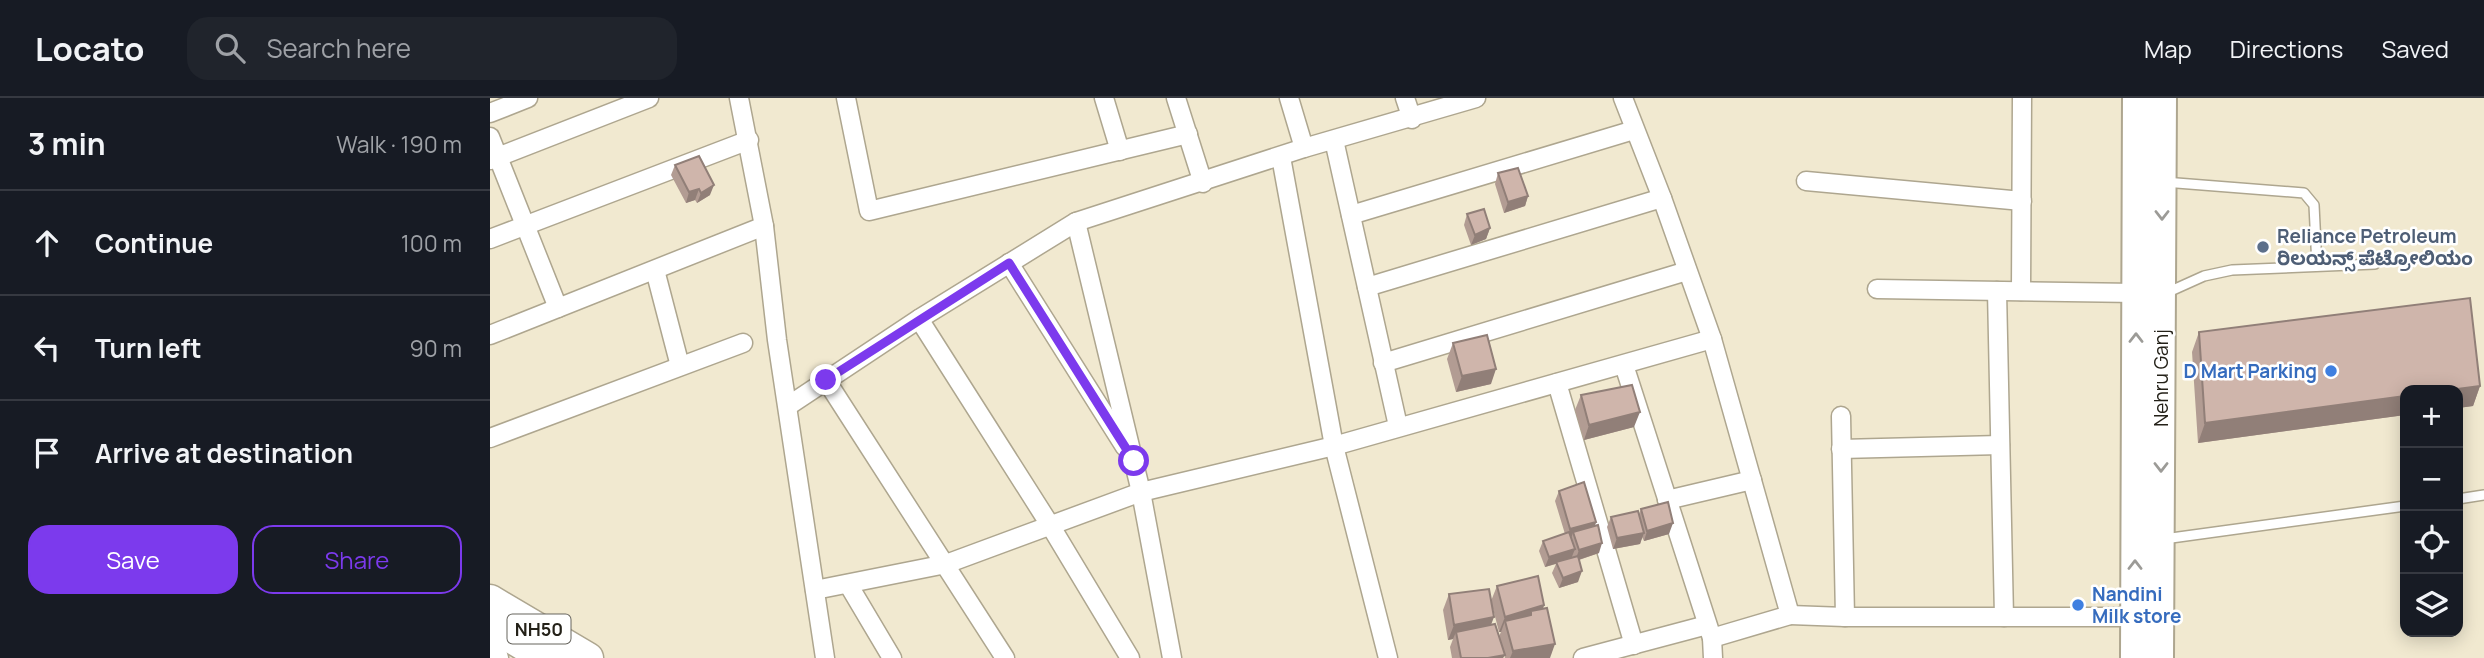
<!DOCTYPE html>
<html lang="en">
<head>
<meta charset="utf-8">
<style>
	body { margin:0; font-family:Manrope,"Noto Sans Kannada",sans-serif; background:#20242c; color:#f1f3f6 }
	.controls { position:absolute; right:21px; bottom:21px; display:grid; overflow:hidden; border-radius:14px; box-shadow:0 4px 18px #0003 }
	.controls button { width:63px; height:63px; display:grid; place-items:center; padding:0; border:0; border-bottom:2px solid #363941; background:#171b24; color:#f1f3f6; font:35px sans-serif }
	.stop { position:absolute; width:21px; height:21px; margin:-16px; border:5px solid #7c3aed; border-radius:50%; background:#fff }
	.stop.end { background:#7c3aed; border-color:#fff; box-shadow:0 2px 7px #0008 }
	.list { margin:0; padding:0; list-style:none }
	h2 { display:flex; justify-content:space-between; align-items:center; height:91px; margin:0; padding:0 28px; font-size:30px }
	h2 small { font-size:23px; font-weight:400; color:#9ea1a6 }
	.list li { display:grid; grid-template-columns:46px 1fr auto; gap:21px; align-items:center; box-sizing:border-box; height:105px; padding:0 28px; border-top:2px solid #363941 }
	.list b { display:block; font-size:26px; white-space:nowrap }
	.list em { font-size:23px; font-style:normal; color:#9ea1a6 }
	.actions { display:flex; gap:14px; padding:21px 28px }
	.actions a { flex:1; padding:16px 0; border:2px solid #7c3aed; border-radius:21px; text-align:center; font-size:24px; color:#7c3aed }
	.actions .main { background:#7c3aed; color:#fff }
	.icon { flex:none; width:38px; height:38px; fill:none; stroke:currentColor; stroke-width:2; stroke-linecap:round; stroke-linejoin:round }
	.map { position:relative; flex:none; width:1994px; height:560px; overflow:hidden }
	header { display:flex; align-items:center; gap:42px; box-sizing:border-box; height:98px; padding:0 35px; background:#171b24; border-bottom:2px solid #363941 }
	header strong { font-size:33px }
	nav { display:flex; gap:38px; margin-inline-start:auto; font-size:24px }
	.search { width:490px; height:63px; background:#20242c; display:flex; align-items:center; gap:18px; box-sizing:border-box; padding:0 24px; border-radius:21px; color:#9ea1a6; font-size:26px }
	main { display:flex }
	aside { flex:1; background:#171b24 }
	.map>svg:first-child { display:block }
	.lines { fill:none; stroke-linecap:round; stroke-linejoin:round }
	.service-casing { stroke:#aea68f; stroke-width:12 }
	.minor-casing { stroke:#aea68f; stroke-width:21 }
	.primary-casing { stroke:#aea68f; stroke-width:32 }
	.trunk-casing { stroke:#aea68f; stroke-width:33 }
	.service { stroke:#fff; stroke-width:9 }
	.minor { stroke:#fff; stroke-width:18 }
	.primary { stroke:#fff; stroke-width:28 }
	.trunk { stroke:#fff; stroke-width:30 }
	.wall { fill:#b29c93; fill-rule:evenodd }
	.shaded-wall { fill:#917f78 }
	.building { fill:#cfb5ab; stroke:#917f78; stroke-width:2 }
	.oneway { stroke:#9c9b97 }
	.route { stroke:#7c3aed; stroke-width:9 }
	.service-dot { fill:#5c6f8a; stroke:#fff; stroke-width:2.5 }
	.shop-dot { fill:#3f7fe0; stroke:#fff; stroke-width:2.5 }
	.labels { text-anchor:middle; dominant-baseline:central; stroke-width:5; stroke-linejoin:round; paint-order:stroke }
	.shield { fill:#fff; stroke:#66645d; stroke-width:2 }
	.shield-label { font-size:18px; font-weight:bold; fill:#242118 }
	.service-label { font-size:19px; font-weight:bold; fill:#4e5e75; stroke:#fff; text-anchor:start }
	.shop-label { font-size:19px; font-weight:bold; fill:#366cbe; stroke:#fff; text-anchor:end }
	.street-label { font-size:19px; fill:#242118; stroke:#fff }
</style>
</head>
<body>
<header>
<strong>Locato</strong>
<div class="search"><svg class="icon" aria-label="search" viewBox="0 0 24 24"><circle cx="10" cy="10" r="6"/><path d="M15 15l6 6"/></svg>Search here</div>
<nav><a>Map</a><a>Directions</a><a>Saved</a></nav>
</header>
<main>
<aside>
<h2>3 min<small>Walk · 190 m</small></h2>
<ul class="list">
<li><svg class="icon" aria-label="ahead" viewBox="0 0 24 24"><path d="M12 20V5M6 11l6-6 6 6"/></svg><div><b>Continue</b></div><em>100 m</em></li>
<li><svg class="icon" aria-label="left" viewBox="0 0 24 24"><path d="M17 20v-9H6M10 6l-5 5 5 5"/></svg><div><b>Turn left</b></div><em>90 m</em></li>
<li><svg class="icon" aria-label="arrive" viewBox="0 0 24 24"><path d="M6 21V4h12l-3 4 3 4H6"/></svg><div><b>Arrive at destination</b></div></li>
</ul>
<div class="actions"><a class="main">Save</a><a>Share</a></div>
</aside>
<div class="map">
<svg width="1994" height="560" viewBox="0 0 1994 560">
	<rect width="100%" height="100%" fill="#f1e9d0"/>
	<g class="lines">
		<defs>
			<g id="service">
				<path d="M1674,84L1814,95L1824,107L1827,168"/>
				<path d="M1674,196L1714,178L1742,172L1885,166"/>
				<path d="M1968,401L1994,397"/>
				<path d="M1674,441L1915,408"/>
			</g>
			<g id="minor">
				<path d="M249,0L274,128L287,242L335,560"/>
				<path d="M356,0L379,113L698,36"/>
				<path d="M614,0L630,53"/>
				<path d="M686,0L713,85"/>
				<path d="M799,0L814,50"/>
				<path d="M915,0L922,21"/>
				<path d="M1133,0L1172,100L1222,241L1300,517L1222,540L1223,560"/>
				<path d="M0,15L38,0"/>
				<path d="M0,39L68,210"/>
				<path d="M844,42L908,328"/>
				<path d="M791,59L844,348L898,560"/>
				<path d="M0,62L159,0"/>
				<path d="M1316,83L1532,103"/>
				<path d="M861,117L1144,32"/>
				<path d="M586,124L651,394L682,560"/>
				<path d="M0,141L259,42"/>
				<path d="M519,165L635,349"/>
				<path d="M165,172L190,268"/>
				<path d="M877,189L1172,100"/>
				<path d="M1387,191L1646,195"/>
				<path d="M1507,193L1514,519"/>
				<path d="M1531,193L1532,0"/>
				<path d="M429,221L560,427L640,560"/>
				<path d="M0,237L274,128"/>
				<path d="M893,265L1197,173"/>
				<path d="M1134,267L1222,540"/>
				<path d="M336,282L515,560"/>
				<path d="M1067,285L1144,547"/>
				<path d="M298,308L429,221L586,124L814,50L986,0"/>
				<path d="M1351,318L1355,519H1645"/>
				<path d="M0,340L253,245"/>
				<path d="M1351,351L1510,347"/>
				<path d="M1177,402L1262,382"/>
				<path d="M358,486L402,560"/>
				<path d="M325,492L456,466L651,394L844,348L1222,241"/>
				<path d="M1300,517L1355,519"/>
				<path d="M0,530L9,560"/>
				<path d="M1093,560L1217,527"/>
			</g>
			<g id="primary">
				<path d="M1645,560L1647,0"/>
				<path d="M1669,560L1672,0"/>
			</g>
			<g id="trunk">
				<path d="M0,502L98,560"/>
				<path d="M0,527L55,560"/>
			</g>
		</defs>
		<use href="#service" class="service-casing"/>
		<use href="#minor" class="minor-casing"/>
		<use href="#primary" class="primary-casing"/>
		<use href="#trunk" class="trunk-casing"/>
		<use href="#service" class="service"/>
		<use href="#minor" class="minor"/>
		<use href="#primary" class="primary"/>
		<use href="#trunk" class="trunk"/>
	</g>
	<g class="wall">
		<path d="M185,67L220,97L207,105L205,102L196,105L181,77Z"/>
		<path d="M1008,75L1038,98L1035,108L1014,115L1005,86Z"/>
		<path d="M977,116L1000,130L996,141L981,147L974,127Z"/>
		<path d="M1980,200L1990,288L1983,308L1968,310V292H1915V317L1708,345L1702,254L1709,234Z"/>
		<path d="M963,245L1001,286L966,294L957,261Z"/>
		<path d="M1091,297L1144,329L1094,342L1085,312Z"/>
		<path d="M1069,393L1106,424L1105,427L1109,455L1089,462L1088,484L1069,490L1062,475L1066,466L1055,469L1049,453L1053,443L1075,436L1065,403Z"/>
		<path d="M1151,411L1179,436L1154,443L1152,439L1150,446L1123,451L1117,429L1121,419L1149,416Z"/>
		<path d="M1007,488L1054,507L1053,511L1060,560H1015L1014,557L1013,560H962L960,549L963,541L958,542L953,512L959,496L1001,503ZM1001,503L1009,534H1011L1009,538L1001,527Z"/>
	</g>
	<g class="shaded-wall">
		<path d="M224,87L220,97L207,105L211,95Z"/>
		<path d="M209,91L205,102L196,105L199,94Z"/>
		<path d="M1038,98L1035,108L1014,115L1018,104Z"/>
		<path d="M1000,130L996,141L981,147L985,137Z"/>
		<path d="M1006,271L1001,286L966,294L972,278Z"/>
		<path d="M1990,288L1983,308L1968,310V292H1960Z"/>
		<path d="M1915,298V317L1708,345L1715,325Z"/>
		<path d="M1150,314L1144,329L1094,342L1099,327Z"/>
		<path d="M1106,424L1103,434H1083L1081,441L1076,442L1080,431Z"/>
		<path d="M1183,425L1179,436L1154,443L1157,433Z"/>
		<path d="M1154,435L1150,446L1123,451L1127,440Z"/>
		<path d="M1112,445L1109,455L1085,463L1089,452Z"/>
		<path d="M1085,451L1081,461L1055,469L1059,459Z"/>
		<path d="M1092,473L1088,484L1069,490L1073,480Z"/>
		<path d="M1054,507L1049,522L1041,517V513L1037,526L1015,523L1011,534H1009L1015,519Z"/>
		<path d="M1004,519L998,535L966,534L963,541L958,542L964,527Z"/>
		<path d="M1065,546L1060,560H1020L1023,553Z"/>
		<path d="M1015,557L1013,560H998Z"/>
	</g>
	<g class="building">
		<path d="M209,58L224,87L211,95L209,91L199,94L185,67Z"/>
		<path d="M1028,70L1038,98L1018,104L1008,75Z"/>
		<path d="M994,111L1000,130L985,137L977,116Z"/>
		<path d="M1980,200L1990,288L1960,292H1915V298L1715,325L1709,234Z"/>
		<path d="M997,237L1006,271L972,278L963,245Z"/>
		<path d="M1142,287L1150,314L1099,327L1091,297Z"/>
		<path d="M1094,384L1106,424L1080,431L1069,393Z"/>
		<path d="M1178,404L1183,425L1157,433L1151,411Z"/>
		<path d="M1148,413L1154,435L1127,440L1121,419Z"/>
		<path d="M1108,427L1112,445L1089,452L1083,434Z"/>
		<path d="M1079,434L1085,451L1059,459L1053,443Z"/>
		<path d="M1088,458L1092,473L1073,480L1066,464Z"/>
		<path d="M1048,478L1054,507L1015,519L1007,488Z"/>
		<path d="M999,491L1004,519L964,527L959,496Z"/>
		<path d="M1057,510L1065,546L1023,553L1015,523L1041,517V513Z"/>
		<path d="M1005,526L1015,557L998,560H971L966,534Z"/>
	</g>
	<defs><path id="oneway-chevron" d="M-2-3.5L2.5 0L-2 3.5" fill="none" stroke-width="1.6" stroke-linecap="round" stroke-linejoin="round" transform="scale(1.75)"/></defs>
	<g class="oneway">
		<use href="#oneway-chevron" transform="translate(1672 117) rotate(90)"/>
		<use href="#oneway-chevron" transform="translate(1646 240) rotate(-90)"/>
		<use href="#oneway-chevron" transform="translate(1671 369) rotate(90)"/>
		<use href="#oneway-chevron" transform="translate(1645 467) rotate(-90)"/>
	</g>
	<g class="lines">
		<path class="route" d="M336,282L519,165L644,363"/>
	</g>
	<circle class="service-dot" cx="1773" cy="149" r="7"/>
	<g class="shop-dot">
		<circle cx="1841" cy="273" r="7"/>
		<circle cx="1588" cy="507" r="7"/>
	</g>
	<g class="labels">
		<rect class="shield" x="17.5" y="516.5" width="63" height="29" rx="5"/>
		<g class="shield-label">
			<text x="49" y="531">NH50</text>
		</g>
		<g class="service-label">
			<text x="1787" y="138">Reliance Petroleum<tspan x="1787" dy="22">ರಿಲಯನ್ಸ್ ಪೆಟ್ರೋಲಿಯಂ</tspan></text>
		</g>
		<g class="shop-label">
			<text x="1827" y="273">D Mart Parking</text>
			<text x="1602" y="496" text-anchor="start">Nandini<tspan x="1602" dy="22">Milk store</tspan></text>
		</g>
		<g class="street-label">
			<text transform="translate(1671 280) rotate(-90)">Nehru Ganj</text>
		</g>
	</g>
</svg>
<div class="controls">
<button>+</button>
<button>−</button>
<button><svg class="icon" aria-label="locate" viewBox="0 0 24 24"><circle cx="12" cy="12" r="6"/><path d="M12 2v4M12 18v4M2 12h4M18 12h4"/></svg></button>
<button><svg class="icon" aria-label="layers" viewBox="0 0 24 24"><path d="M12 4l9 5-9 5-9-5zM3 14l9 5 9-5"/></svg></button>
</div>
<div class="stop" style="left:644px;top:363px"></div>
<div class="stop end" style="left:336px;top:282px"></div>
</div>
</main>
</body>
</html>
